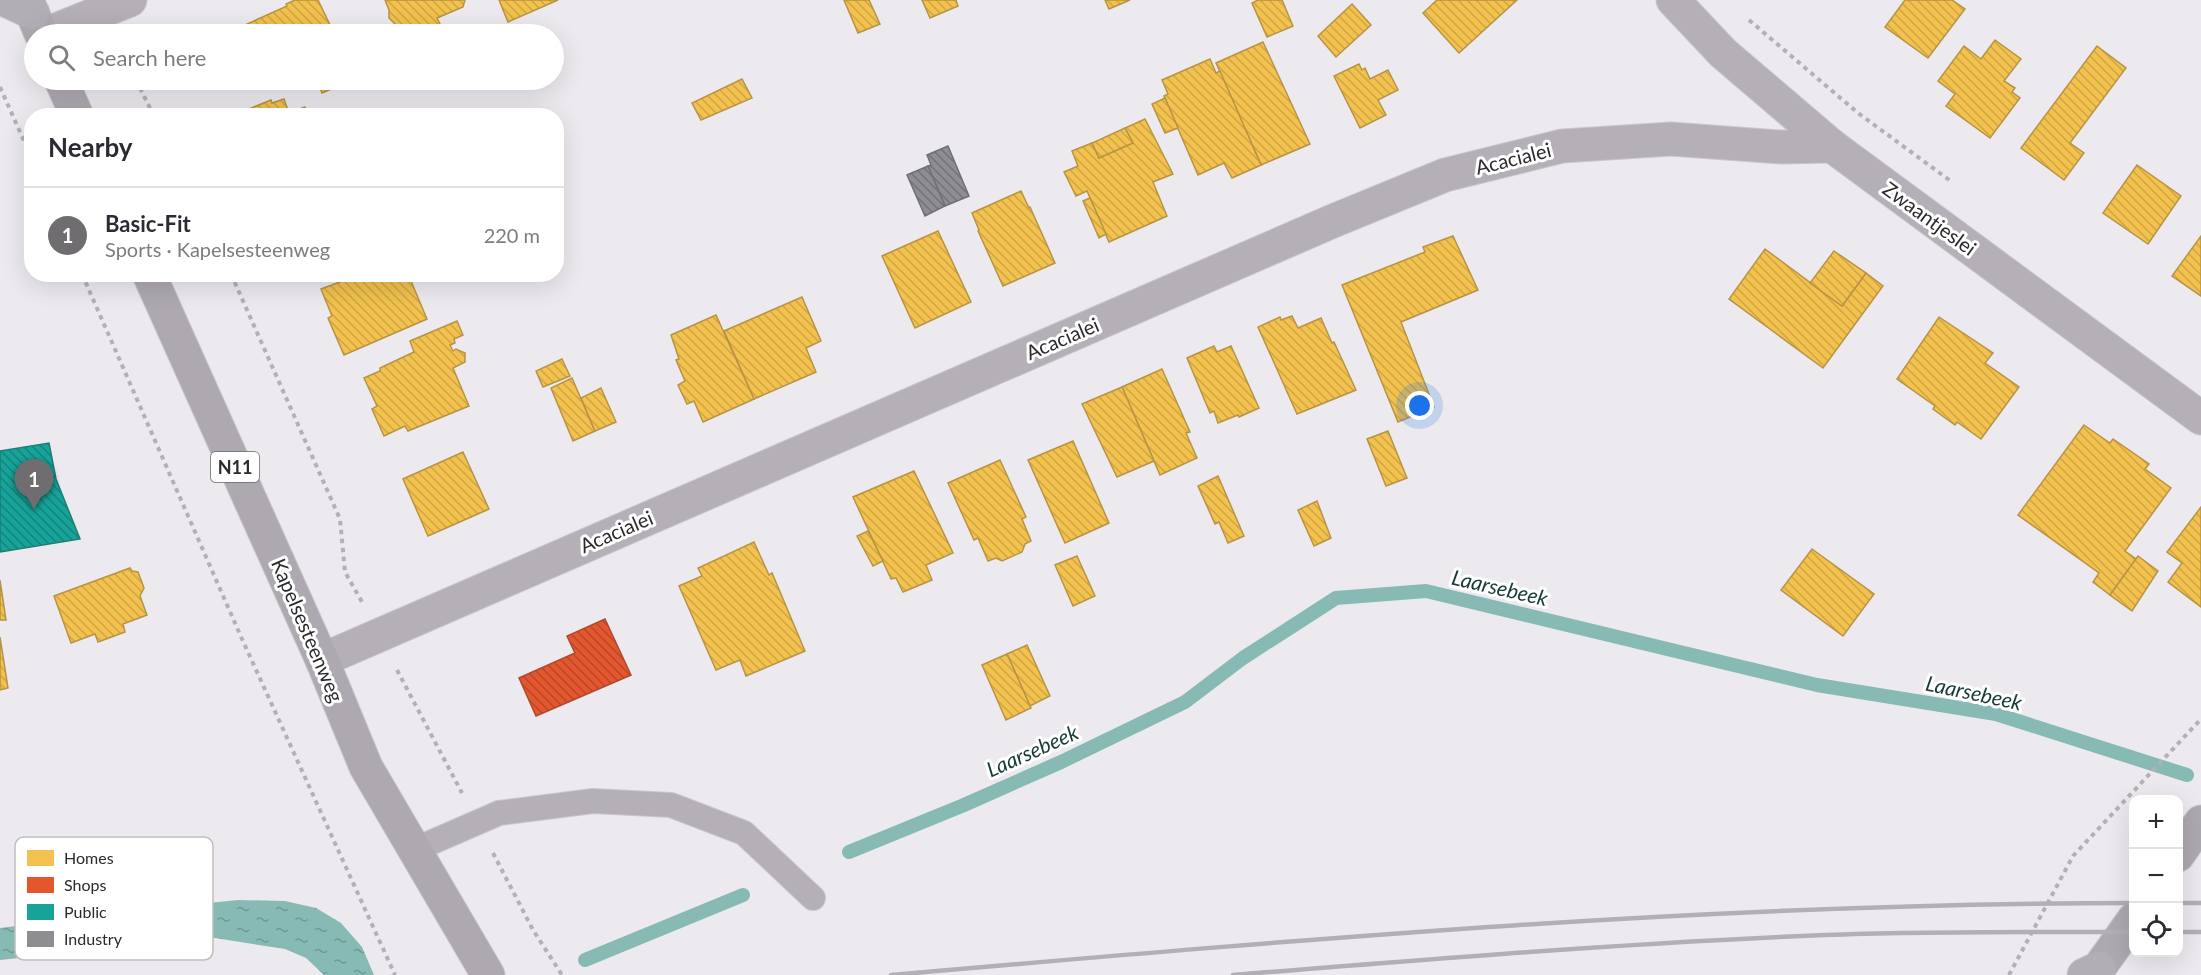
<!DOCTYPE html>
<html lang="en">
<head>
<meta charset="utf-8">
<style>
	body { margin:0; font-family:Lato,sans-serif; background:#f2f2f3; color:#2b2b33 }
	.controls { position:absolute; right:18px; bottom:18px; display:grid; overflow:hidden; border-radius:12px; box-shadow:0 6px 24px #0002 }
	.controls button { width:54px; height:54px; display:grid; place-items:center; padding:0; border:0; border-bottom:2px solid #e1e1e2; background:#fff; color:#2b2b33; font:30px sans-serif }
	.you { position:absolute; left:1420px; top:406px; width:21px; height:21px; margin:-15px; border:4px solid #fff; border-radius:50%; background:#1a73e8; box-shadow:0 0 0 9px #1a73e833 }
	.badge { display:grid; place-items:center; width:39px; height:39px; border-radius:50%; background:#706d71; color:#fff; font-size:20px; font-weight:700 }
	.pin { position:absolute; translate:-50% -50px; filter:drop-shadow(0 2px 3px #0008) }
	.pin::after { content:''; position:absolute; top:32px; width:21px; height:18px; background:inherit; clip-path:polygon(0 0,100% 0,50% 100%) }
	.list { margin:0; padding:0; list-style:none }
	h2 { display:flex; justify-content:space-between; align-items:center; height:78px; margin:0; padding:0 24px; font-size:26px }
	h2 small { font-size:20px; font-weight:400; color:#7c7c81 }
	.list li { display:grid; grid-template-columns:39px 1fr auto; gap:18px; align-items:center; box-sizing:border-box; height:96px; padding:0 24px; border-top:2px solid #e1e1e2 }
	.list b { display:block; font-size:22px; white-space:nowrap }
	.list p { margin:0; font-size:20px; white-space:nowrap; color:#7c7c81 }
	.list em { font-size:20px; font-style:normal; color:#7c7c81 }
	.icon { flex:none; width:33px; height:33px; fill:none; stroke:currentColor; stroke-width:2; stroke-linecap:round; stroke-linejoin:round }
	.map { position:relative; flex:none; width:2201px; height:975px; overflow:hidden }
	.search { position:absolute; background:#fff; box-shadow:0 6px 24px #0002; left:24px; top:24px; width:540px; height:66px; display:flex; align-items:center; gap:15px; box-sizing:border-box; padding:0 21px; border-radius:33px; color:#7c7c81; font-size:22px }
	.panel { position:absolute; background:#fff; box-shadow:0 6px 24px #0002; left:24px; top:108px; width:540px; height:174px; border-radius:24px }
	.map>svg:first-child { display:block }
	.water { fill:url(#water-ripples) }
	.homes { fill:url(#homes-back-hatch); stroke:#b79344; stroke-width:1.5 }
	.shops { fill:url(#shops-back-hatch); stroke:#ad492e; stroke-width:1.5 }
	.public { fill:url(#public-back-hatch); stroke:#1d7e78; stroke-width:1.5 }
	.industry { fill:url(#industry-back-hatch); stroke:#706f74; stroke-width:1.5 }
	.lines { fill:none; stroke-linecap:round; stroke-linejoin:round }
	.stream { stroke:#87bab5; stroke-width:14 }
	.lane-casing { stroke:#cac8cb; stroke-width:26 }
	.street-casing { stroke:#cac8cb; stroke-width:35 }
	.primary-casing { stroke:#cac8cb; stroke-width:35 }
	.highway-casing { stroke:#cac8cb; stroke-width:35 }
	.path { stroke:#b4b0b6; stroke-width:4; stroke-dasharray:4.5 4.5; stroke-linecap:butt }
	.lane { stroke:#b5b0b7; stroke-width:24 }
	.street { stroke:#b5b0b7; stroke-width:33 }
	.primary { stroke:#aea9b1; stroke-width:33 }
	.highway { stroke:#b2aeb5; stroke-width:33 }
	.rail { stroke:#b3b0b5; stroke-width:4.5 }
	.labels { text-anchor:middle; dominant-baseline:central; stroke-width:6; stroke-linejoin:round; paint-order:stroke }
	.shield { fill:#fff; stroke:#6b696c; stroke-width:1.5 }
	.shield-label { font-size:18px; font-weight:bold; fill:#2c292d }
	.street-label { font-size:20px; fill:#2c292d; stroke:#fff }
	.water-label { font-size:21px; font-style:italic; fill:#163b37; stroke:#fff }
	.key { fill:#fff; stroke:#c0bfc0; stroke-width:1.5 }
	.key-label { font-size:16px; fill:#2c292d }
</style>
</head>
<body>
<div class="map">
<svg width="2201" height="975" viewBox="0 0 2201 975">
	<defs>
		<pattern id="water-ripples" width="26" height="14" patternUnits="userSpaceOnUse" patternTransform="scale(1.5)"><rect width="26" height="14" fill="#87bab5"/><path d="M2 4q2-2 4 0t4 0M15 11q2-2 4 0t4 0" fill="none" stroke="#6f9794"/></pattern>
		<pattern id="homes-back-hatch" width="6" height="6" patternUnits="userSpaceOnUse" patternTransform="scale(1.5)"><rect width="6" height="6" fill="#f2c14e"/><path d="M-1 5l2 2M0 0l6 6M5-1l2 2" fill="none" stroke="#d0a644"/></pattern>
		<pattern id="shops-back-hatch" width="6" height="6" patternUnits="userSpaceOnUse" patternTransform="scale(1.5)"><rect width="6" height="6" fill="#e4572e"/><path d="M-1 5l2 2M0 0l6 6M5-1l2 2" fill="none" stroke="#b94828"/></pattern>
		<pattern id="public-back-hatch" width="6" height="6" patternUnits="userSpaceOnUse" patternTransform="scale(1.5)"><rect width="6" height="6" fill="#17a398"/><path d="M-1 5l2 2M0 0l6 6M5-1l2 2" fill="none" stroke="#15857c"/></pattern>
		<pattern id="industry-back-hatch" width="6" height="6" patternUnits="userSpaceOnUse" patternTransform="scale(1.5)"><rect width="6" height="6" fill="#8d8d92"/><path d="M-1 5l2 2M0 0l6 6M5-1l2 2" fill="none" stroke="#737378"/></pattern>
	</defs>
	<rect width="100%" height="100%" fill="#edeaef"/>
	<path class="water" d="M238,900L285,901L316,908L341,923L362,947L374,975H324L306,958L285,949L215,938L0,960V928L160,908Z"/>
	<g class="homes">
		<path d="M295,0H318L332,29L319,34H225L287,6L286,4Z"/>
		<path d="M385,0H465L463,7L437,18L440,24L437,31L430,34H406L405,32L400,34L396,25L389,18V10Z"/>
		<path d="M499,0H558L508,22Z"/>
		<path d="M844,0H869L880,24L858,33Z"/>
		<path d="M922,0H956L958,6L930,18Z"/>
		<path d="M1105,0H1130L1109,9Z"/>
		<path d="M1258,0H1282L1293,26L1267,37L1252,3Z"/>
		<path d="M1437,0H1517L1459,53L1423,13Z"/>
		<path d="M1905,0H1952L1965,9L1928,58L1885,27Z"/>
		<path d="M1352,4L1371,25L1336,57L1318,36Z"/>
		<path d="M1995,40L2021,59L2004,81L2015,88L2012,92L2020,98L1990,138L1946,106L1955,94L1938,81L1964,46L1981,59Z"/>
		<path d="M1263,42L1310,144L1261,165L1216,63Z"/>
		<path d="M2097,46L2126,68L2070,143L2084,153L2064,180L2021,148Z"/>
		<path d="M1210,59L1216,73L1220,71L1261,165L1232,178L1224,163L1198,175L1164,96L1168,94L1162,80Z"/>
		<path d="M1359,64L1362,70L1365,68L1370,79L1388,70L1398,90L1378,100L1386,115L1360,128L1334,76Z"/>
		<path d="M742,79L752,98L701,120L692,103Z"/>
		<path d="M229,80H254L245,85H239Z"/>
		<path d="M317,80H353L322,93Z"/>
		<path d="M1165,98L1178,128L1165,133L1152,104Z"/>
		<path d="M284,99L289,113L305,107L309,116H240L239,113L271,100L272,103Z"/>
		<path d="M1145,119L1173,174L1153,182L1167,216L1109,242L1087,191L1076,196L1064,172L1078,166L1072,151L1092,143L1099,158L1133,143L1125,128Z"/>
		<path d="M1125,128L1133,143L1099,158L1092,143Z"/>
		<path d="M2137,165L2181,196L2148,244L2103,213Z"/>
		<path d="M1021,191L1029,208L1030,207L1055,263L1003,286L978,231L979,230L972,213Z"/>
		<path d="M1090,198L1106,234L1099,238L1083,201Z"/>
		<path d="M938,231L971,302L915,328L882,256Z"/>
		<path d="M1453,236L1478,290L1401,322L1434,407L1398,422L1342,285L1425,252L1423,247Z"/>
		<path d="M2201,236V296L2172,276Z"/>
		<path d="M1765,249L1842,306L1866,273L1883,286L1823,368L1729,299Z"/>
		<path d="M1834,251L1866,273L1842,306L1810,283Z"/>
		<path d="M361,274H408L427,319L344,355L328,318L332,316L321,289Z"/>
		<path d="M802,297L821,341L806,348L816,372L754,399L724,331Z"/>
		<path d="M716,315L754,399L703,422L694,401L687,404L678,385L685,381L676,360L679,359L671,335Z"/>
		<path d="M1292,316L1298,328L1321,318L1332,343L1334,342L1356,390L1297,414L1258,327L1280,317L1281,320Z"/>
		<path d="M1939,317L1993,353L1985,363L2019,387L1981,439L1957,422L1955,425L1933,409L1935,406L1897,379Z"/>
		<path d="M457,321L463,335L454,339L455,343L450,345L453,351L456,349L465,353V362L453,368L469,406L408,431L405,426L384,436L372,409L377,406L364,378L380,371V368L414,352L410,341Z"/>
		<path d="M1214,346L1217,352L1231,346L1259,408L1239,417L1238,415L1218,423L1214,411L1210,413L1187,358Z"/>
		<path d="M562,359L570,376L543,387L536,371Z"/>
		<path d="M1162,369L1190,432L1186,433L1197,458L1160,475L1122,387Z"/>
		<path d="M572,378L595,431L573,441L551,388Z"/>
		<path d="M1122,387L1154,461L1117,477L1082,404Z"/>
		<path d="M601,388L616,422L595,431L581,398Z"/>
		<path d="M2084,425L2110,443L2113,439L2149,464L2145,469L2171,488L2125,551L2136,559L2110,595L2093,582L2099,573L2018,515Z"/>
		<path d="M1388,431L1407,478L1386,486L1367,439Z"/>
		<path d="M1073,441L1109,523L1065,543L1028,460Z"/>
		<path d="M463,452L489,509L428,536L403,479Z"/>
		<path d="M1000,460L1026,517L1022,519L1031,541L1025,544L1022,552L1002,561L996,558L988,561L978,538L974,540L948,483Z"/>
		<path d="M914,471L953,553L926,565L932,580L903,592L896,578L891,579L853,497Z"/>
		<path d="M1218,476L1244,536L1228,543L1219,522L1215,524L1198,486Z"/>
		<path d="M1317,501L1331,538L1314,546L1298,510Z"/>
		<path d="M2201,507V607L2168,582L2182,563L2167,552Z"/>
		<path d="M868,531L883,561L873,566L857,536Z"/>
		<path d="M754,542L769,575L772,573L805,651L746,676L740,660L716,670L679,586L702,576L698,568Z"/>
		<path d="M1812,549L1874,594L1843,636L1781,590Z"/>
		<path d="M1077,556L1095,596L1073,606L1055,565Z"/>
		<path d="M2138,556L2158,571L2132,611L2110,595Z"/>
		<path d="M130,568L132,571L138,572L144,588L140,596L147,615L123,624L125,632L98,642L95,634L71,643L54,596Z"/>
		<path d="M0,580L6,620H0Z"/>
		<path d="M0,637L8,688L0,690Z"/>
		<path d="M1027,645L1050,696L1030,706L1007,654Z"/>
		<path d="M1007,654L1031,708L1006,720L982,665Z"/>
	</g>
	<path class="shops" d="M605,619L631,675L536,716L519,678L575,653L567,636Z"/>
	<path class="public" d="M49,443L56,479L80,539L0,552V451Z"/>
	<g class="industry">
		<path d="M948,146L969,196L945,206L928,166L931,165L927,155Z"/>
		<path d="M928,166L945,206L925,216L907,175Z"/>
	</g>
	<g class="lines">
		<g class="stream">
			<path d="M849,852L964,805L1061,762L1185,702L1243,658L1336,598L1426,591L1817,685L1996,714L2187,775"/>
			<path d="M585,960L743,895"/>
		</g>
		<defs>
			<path id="lane" d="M414,850L499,813L593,801L671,805L744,833L813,898"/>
			<g id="street">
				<path d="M1673,0L1723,53L1832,146L2201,418"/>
				<path d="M46,34L130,0"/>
				<path d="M322,660L1333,221L1445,175L1562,146L1671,139L1781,147L1832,146"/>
			</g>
			<g id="primary">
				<path d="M27,0L41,34"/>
				<path d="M61,80L77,116"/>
				<path d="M149,274L322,660L366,767L488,975"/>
				<path d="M2178,855L2201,822"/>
				<path d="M2094,975L2134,919"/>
			</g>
			<g id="highway">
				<path d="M5,0L33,13"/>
				<path d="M2084,975L2099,968"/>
			</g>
		</defs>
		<use href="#lane" class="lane-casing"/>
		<use href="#street" class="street-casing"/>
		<use href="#primary" class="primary-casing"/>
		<use href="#highway" class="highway-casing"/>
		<g class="path">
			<path d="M1749,20L1858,113L1952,182"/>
			<path d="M136,80L154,116"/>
			<path d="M0,87L32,159"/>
			<path d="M82,274L242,639L395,975"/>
			<path d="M231,274L340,519L345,572L362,602"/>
			<path d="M397,670L462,793"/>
			<path d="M493,853L533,930L562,975"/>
			<path d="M2009,975L2073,856L2201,719"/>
		</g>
		<use href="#lane" class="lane"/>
		<use href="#street" class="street"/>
		<use href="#primary" class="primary"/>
		<use href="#highway" class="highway"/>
		<g class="rail">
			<path d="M2178,903H2201"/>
			<path d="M2178,932H2201"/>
			<path d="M891,975C1305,939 1718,903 2134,903"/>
			<path d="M1233,975C1430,959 1628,943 1825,935C1928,931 2031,932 2134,932"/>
		</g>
	</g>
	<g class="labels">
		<rect class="shield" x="211" y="452" width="48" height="30" rx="4.5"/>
		<g class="shield-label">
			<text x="235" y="467">N11</text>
		</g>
		<g class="street-label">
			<text transform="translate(1513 158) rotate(-14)">Acacialei</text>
			<text transform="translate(1930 218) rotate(36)">Zwaantjeslei</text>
			<text transform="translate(1062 338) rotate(-23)">Acacialei</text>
			<text transform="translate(616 531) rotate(-23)">Acacialei</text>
			<text transform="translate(308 630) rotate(67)">Kapelsesteenweg</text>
		</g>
		<g class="water-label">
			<text transform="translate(1500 587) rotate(13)">Laarsebeek</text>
			<text transform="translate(1974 692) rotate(12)">Laarsebeek</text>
			<text transform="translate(1032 750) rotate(-24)">Laarsebeek</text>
		</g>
	</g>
	<rect x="15" y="837" width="198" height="123" rx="9" class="key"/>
	<rect x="27" y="850" width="27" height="16" fill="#f2c14e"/>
	<rect x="27" y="877" width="27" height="16" fill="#e4572e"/>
	<rect x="27" y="904" width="27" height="16" fill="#17a398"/>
	<rect x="27" y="931" width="27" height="16" fill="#8d8d92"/>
	<g class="key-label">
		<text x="64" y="864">Homes</text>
		<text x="64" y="891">Shops</text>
		<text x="64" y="918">Public</text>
		<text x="64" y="945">Industry</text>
	</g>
</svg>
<div class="controls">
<button>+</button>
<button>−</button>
<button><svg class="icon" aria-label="locate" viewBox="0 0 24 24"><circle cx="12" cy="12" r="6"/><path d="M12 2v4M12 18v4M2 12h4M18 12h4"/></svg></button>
</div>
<div class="you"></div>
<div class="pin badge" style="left:34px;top:509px">1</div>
<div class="search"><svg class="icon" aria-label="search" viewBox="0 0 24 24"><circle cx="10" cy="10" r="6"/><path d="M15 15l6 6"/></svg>Search here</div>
<section class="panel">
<h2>Nearby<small></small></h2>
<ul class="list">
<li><span class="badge">1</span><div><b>Basic-Fit</b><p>Sports · Kapelsesteenweg</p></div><em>220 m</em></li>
</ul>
</section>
</div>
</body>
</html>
